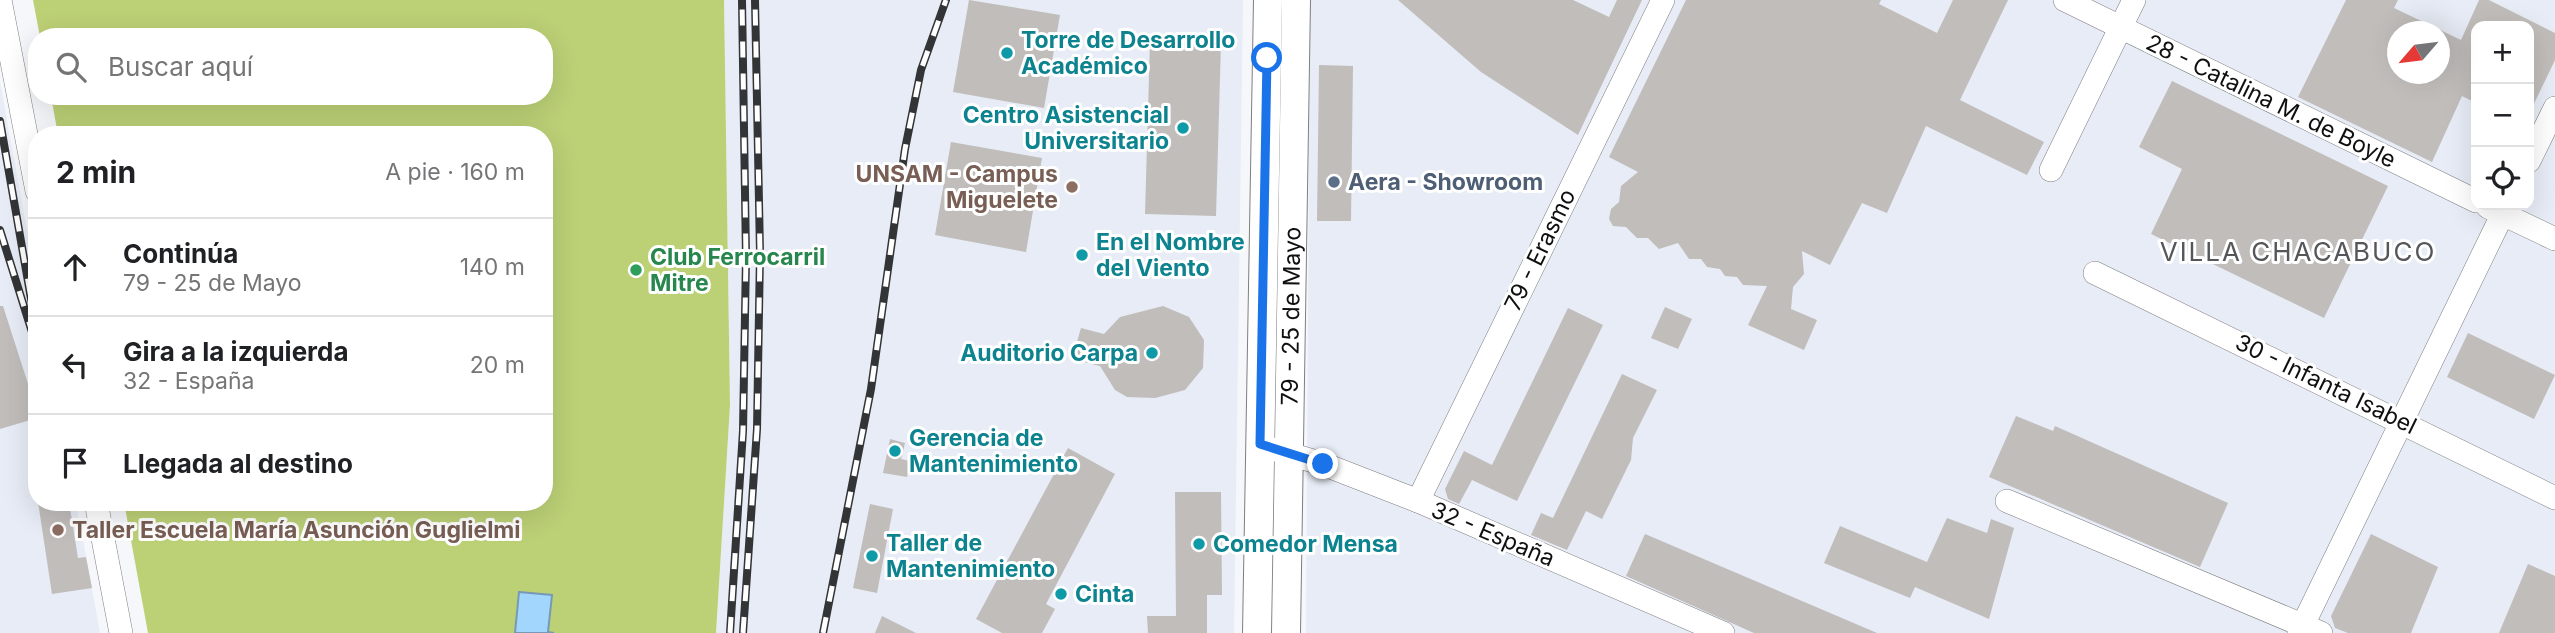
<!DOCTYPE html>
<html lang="es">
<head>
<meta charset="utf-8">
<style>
	body { margin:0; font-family:Inter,sans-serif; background:#f6f6f6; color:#202124 }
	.controls { position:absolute; right:21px; top:21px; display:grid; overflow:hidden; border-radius:14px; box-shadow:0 7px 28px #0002 }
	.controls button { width:63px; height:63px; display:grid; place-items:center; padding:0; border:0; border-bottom:2px solid #e0e0e0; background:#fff; color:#202124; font:35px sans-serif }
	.compass { position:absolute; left:2387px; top:21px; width:63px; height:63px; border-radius:50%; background:#fff; box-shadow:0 7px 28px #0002; rotate:242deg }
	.stop { position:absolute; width:21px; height:21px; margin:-16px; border:5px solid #1a73e8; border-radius:50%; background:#fff }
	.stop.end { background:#1a73e8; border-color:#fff; box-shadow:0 2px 7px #0008 }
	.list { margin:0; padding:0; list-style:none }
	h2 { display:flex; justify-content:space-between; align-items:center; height:91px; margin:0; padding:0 28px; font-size:30px }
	h2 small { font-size:23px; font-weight:400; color:#757577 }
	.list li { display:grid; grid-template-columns:46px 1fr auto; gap:21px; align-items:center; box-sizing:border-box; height:98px; padding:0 28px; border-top:2px solid #e0e0e0 }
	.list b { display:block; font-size:26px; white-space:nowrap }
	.list p { margin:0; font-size:23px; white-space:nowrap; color:#757577 }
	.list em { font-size:23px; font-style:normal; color:#757577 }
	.icon { flex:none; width:38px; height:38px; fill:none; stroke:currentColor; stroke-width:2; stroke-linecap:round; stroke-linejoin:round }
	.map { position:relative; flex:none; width:2555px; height:633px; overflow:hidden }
	.search { position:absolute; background:#fff; box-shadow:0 7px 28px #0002; left:28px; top:28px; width:525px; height:77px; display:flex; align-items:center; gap:18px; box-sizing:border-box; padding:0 24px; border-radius:28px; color:#757577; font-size:26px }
	.panel { position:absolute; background:#fff; box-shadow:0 7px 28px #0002; left:28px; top:126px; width:525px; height:385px; border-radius:28px }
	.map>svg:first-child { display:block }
	.built { fill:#e7ecf6; fill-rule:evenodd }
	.green { fill:#bcd076 }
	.water { fill:#a2d6fc; stroke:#769ab5; stroke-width:2 }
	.building { fill:#c0bdbb; fill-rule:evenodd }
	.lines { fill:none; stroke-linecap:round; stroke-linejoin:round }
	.minor-casing { stroke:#7d7e80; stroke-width:24 }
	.major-casing { stroke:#7d7e80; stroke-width:30 }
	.minor { stroke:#fff; stroke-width:23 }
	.major { stroke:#fff; stroke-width:28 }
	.rail-casing { stroke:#333435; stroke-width:8 }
	.rail { stroke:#fff; stroke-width:5; stroke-dasharray:16; stroke-linecap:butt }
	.route { stroke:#1a73e8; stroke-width:9 }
	.culture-dot { fill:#0f9aa8; stroke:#fff; stroke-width:2.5 }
	.service-dot { fill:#5c6f8a; stroke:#fff; stroke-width:2.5 }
	.education-dot { fill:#8d6e63; stroke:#fff; stroke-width:2.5 }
	.leisure-dot { fill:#2e9e5b; stroke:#fff; stroke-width:2.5 }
	.labels { text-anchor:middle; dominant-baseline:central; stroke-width:6; stroke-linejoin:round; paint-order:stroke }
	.culture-label { font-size:23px; font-weight:bold; fill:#0d838f; stroke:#fff; text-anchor:start }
	.street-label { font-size:23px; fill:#0f0f10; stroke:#fff }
	.education-label { font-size:23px; font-weight:bold; fill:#785e54; stroke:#fff; text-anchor:end }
	.service-label { font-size:23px; font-weight:bold; fill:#4e5e75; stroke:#fff; text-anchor:start }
	.leisure-label { font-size:23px; font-weight:bold; fill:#27864d; stroke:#fff; text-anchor:start }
	.quarter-label { font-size:26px; letter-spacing:2px; fill:#555659; stroke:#fff }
</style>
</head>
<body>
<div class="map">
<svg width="2555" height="633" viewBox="0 0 2555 633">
	<rect width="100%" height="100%" fill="#f5f7fa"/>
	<g class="built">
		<path d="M724,0H1243L1234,633H716L730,405Z"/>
		<path d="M1310,0H2555V633H1306ZM2476,26H2529V205H2476ZM2398,32H2440V74H2398Z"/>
		<path d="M0,82L37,284V502H76L100,633H0Z"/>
	</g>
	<path class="green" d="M33,0H724L730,405L716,633H148L124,502H544V135H58L51,96H544V37H40Z"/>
	<path class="water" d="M519,592L552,595L548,632L554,633H515Z"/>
	<g class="building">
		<path d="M969,0L1060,15L1044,108L953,92Z"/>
		<path d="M1398,0H1573L1609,17L1617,0H1642L1578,135L1481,72Z"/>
		<path d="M1686,0H1881L1879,4L1937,33L1953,0H2008L1960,100L2044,142L2027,175L1926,126L1887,213L1862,203L1830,265L1802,251L1804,274L1793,287L1791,309L1817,320L1804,350L1748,325L1767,286L1743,285L1737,277L1725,276L1720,269L1707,267L1701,259H1689L1678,243L1659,249L1648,238H1637L1626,227L1613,226L1609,219L1611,209L1619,202L1621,186L1638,172L1609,157Z"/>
		<path d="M2346,0H2398L2394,8L2461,40L2479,0H2489L2555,33V60L2529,114V26H2476V103L2462,96L2432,162L2298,97ZM2398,32H2440V74H2398Z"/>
		<path d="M1150,41L1221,43L1216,216L1145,214Z"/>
		<path d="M1319,65L1353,66L1351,221H1317Z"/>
		<path d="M2172,81L2388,186L2324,318L2151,234L2182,169L2139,147Z"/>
		<path d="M951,142L1042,158L1026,252L935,235Z"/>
		<path d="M0,306H3L37,412V418L0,429Z"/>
		<path d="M1163,306L1189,317L1204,340L1203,368L1185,390L1155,398L1127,397L1115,390L1100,366L1072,359L1081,328L1104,334L1120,317Z"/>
		<path d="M1665,307L1692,319L1678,349L1651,338Z"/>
		<path d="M1568,308L1603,325L1517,501L1472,480L1459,504L1448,499L1445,489L1464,451L1492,465Z"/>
		<path d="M2468,333L2555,375L2534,419L2447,377Z"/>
		<path d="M1622,374L1657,390L1633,438L1631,460L1602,519L1586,511L1567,550L1531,535L1541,513L1553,518Z"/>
		<path d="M2016,416L2053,431L2055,426L2228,503L2200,567L1989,477Z"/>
		<path d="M890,439L905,443L901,459L910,461L907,477L883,473Z"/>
		<path d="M1068,448L1115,474L1046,604L1055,609L1042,633H1002L976,619Z"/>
		<path d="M1175,492H1221L1222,595H1207V633H1148L1147,616H1176Z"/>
		<path d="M38,502H69L78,558L86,557L92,588L52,594Z"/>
		<path d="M870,504L893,509L877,593L853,588Z"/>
		<path d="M1947,518L1987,533L1991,519L2014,528L1989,619L1915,587L1910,598L1824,563L1840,526L1927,562Z"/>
		<path d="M1645,534L1877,633H1754L1626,576Z"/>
		<path d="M2371,534L2438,567L2411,633H2348L2335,628L2331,616Z"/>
		<path d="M2528,564L2555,576V633H2499Z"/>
		<path d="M882,616L916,633H875Z"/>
	</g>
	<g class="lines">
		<defs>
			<g id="minor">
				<path d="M0,0L37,191"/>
				<path d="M2065,0L2476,201"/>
				<path d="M2529,161L2555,108"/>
				<path d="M2051,170L2134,0"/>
				<path d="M2488,207L2555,239"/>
				<path d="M2095,273L2555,498"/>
				<path d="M1273,449L1323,464L1418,501L1723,633"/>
				<path d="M1418,501L1663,0"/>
				<path d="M2007,501L2321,633"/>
				<path d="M96,502L121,633"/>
				<path d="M2299,633L2507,205"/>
			</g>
			<g id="major">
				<path d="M1257,633L1268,0"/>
				<path id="s1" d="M1286,633L1296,0"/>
			</g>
		</defs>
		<use href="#minor" class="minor-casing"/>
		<use href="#major" class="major-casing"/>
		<use href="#minor" class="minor"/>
		<use href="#major" class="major"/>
		<defs>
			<g id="rail">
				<path d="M0,121L37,333"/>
				<path d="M0,230L37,348"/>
				<path d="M730,633L743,431L746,257L742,0"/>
				<path d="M743,633L757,429L760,253L755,0"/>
				<path d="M823,633L871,389L905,149L921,70L946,0"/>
			</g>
		</defs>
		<use href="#rail" class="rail-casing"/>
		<use href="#rail" class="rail"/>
	</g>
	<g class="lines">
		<path class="route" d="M1267,58L1260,444L1323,464"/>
	</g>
	<g class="culture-dot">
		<circle cx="1007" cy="53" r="7"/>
		<circle cx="1183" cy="128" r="7"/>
		<circle cx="1082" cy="255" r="7"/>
		<circle cx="1152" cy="353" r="7"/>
		<circle cx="895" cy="451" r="7"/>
		<circle cx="1199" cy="544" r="7"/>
		<circle cx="872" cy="556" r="7"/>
		<circle cx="1061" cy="594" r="7"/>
	</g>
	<circle class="service-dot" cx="1334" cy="182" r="7"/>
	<g class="education-dot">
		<circle cx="1072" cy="187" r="7"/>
		<circle cx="58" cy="530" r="7"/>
	</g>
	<circle class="leisure-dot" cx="636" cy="270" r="7"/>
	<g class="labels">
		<g class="culture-label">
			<text x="1021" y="40">Torre de Desarrollo<tspan x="1021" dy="26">Académico</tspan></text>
			<text x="1169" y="115" text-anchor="end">Centro Asistencial<tspan x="1169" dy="26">Universitario</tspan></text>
			<text x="1096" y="242">En el Nombre<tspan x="1096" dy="26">del Viento</tspan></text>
			<text x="1138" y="353" text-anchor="end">Auditorio Carpa</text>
			<text x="909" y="438">Gerencia de<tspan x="909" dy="26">Mantenimiento</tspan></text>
			<text x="886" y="543">Taller de<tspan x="886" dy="26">Mantenimiento</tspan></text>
			<text x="1213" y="544">Comedor Mensa</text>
			<text x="1075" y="594">Cinta</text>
		</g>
		<g class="street-label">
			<text transform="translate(2271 101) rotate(26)">28 - Catalina M. de Boyle</text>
			<text transform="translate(1540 250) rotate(-64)">79 - Erasmo</text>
			<text stroke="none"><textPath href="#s1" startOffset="317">79 - 25 de Mayo</textPath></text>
			<text transform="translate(2326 384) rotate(26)">30 - Infanta Isabel</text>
			<text transform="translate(1493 534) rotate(23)">32 - España</text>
		</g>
		<g class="education-label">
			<text x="1058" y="174">UNSAM - Campus<tspan x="1058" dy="26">Miguelete</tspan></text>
			<text x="72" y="530" text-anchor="start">Taller Escuela María Asunción Guglielmi</text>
		</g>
		<g class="service-label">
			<text x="1348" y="182">Aera - Showroom</text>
		</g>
		<g class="leisure-label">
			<text x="650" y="257">Club Ferrocarril<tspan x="650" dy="26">Mitre</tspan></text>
		</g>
		<g class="quarter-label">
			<text x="2298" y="251">VILLA CHACABUCO</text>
		</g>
	</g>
</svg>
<div class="controls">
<button>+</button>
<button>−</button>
<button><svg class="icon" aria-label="locate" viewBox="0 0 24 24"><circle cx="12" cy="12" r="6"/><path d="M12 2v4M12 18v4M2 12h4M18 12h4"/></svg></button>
</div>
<svg class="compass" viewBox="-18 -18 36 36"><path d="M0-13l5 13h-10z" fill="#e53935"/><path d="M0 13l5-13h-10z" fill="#757577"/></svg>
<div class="stop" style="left:1267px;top:58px"></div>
<div class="stop end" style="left:1323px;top:464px"></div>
<div class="search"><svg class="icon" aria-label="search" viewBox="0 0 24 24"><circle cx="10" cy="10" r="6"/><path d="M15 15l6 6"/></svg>Buscar aquí</div>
<section class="panel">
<h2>2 min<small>A pie · 160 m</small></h2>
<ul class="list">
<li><svg class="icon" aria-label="ahead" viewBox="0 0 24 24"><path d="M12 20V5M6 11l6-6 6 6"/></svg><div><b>Continúa</b><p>79 - 25 de Mayo</p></div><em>140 m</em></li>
<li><svg class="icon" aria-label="left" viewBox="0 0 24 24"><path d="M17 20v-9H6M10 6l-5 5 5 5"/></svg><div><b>Gira a la izquierda</b><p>32 - España</p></div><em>20 m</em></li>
<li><svg class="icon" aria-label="arrive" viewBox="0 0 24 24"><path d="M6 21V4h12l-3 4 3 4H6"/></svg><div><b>Llegada al destino</b></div></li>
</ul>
</section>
</div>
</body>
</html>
